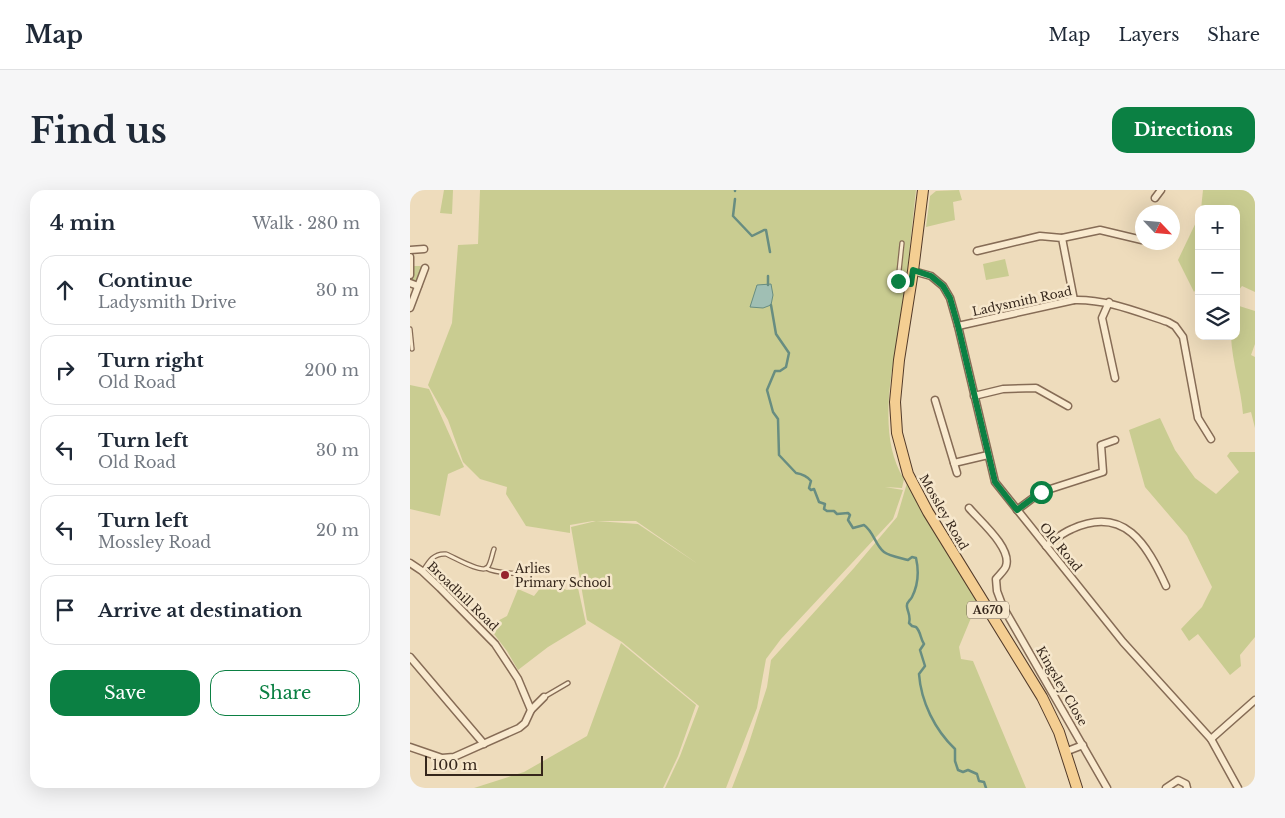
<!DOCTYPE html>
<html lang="en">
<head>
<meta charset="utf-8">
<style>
	body { margin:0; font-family:"Libre Baskerville",serif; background:#f6f6f7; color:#1f2937 }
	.controls { position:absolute; right:15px; top:15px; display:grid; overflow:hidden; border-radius:10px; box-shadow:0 5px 20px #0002 }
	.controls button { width:45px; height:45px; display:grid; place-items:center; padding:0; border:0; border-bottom:1px solid #e0e1e3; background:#fff; color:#1f2937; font:25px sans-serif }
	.compass { position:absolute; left:725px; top:15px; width:45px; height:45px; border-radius:50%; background:#fff; box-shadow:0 5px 20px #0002; rotate:116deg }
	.scale { position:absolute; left:15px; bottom:12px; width:118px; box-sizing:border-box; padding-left:5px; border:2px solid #35261b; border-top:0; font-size:14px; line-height:18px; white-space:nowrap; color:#35261b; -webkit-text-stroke:4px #f6e7cc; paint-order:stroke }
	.stop { position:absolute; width:15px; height:15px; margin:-11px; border:4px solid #0b8043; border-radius:50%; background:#fff }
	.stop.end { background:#0b8043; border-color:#fff; box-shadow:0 1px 5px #0008 }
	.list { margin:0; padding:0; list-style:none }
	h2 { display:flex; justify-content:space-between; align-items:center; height:65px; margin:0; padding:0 20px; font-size:21px }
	h2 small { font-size:16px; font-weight:400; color:#747a83 }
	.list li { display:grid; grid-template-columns:32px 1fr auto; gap:15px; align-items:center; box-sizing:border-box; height:70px; margin:0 10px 10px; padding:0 10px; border:1px solid #e0e1e3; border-radius:15px }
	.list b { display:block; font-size:19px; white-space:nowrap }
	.list p { margin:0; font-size:16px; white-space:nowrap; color:#747a83 }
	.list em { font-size:16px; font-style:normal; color:#747a83 }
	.actions { display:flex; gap:10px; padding:15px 20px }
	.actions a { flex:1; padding:11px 0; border:1px solid #0b8043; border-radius:15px; text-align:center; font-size:18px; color:#0b8043 }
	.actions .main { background:#0b8043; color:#fff }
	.icon { flex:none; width:28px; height:28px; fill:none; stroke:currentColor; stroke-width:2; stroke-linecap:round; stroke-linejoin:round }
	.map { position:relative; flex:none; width:845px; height:598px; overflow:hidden; border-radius:15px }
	header { display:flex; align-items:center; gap:30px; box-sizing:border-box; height:70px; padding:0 25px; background:#fff; border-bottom:1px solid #e0e1e3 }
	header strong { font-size:24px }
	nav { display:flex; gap:28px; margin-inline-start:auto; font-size:18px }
	.intro { display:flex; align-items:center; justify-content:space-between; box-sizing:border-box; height:120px; padding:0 30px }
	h1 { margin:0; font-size:35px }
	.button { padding:12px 22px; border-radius:15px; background:#0b8043; color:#fff; font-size:18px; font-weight:700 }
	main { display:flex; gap:30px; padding:0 30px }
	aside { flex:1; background:#fff; border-radius:15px; box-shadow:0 5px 20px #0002 }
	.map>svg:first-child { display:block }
	.green { fill:#c9cc91 }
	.water { fill:#a0bfb4; stroke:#688d81 }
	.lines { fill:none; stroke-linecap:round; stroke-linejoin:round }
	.stream { stroke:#688d81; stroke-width:2.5 }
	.lane-casing { stroke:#866c56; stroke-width:5.5 }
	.street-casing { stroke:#866c56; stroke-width:9 }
	.primary-casing { stroke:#533b2a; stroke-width:12 }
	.lane { stroke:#f9eacf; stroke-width:3 }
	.street { stroke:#f9eacf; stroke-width:6 }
	.primary { stroke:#f4ce92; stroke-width:10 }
	.route { stroke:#0b8043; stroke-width:6 }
	.poi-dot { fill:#96242d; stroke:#f6e7cc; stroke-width:2 }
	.labels { text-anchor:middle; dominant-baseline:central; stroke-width:5; stroke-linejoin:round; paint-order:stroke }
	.shield { fill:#f6e7cc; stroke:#6f6050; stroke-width:1 }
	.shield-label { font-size:11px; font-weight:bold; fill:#35261b }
	.street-label { font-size:12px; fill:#35261b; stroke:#f6e7cc }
	.poi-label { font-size:12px; fill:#35261b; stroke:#f6e7cc; text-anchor:start }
</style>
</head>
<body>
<header>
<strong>Map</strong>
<nav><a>Map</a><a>Layers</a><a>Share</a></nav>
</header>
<div class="intro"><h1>Find us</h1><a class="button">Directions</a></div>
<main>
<aside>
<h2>4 min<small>Walk · 280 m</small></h2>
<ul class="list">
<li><svg class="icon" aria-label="ahead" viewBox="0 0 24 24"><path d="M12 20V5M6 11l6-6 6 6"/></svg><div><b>Continue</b><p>Ladysmith Drive</p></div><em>30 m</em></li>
<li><svg class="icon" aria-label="right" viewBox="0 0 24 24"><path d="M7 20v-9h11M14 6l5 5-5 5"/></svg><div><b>Turn right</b><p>Old Road</p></div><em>200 m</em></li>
<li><svg class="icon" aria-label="left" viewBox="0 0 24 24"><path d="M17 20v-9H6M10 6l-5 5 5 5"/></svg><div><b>Turn left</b><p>Old Road</p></div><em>30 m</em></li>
<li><svg class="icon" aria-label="left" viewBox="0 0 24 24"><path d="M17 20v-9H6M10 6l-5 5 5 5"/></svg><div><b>Turn left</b><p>Mossley Road</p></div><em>20 m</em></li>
<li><svg class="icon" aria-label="arrive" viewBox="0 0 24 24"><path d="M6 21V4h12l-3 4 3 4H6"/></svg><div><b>Arrive at destination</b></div></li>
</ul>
<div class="actions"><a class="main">Save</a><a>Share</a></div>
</aside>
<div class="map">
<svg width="845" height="598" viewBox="0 0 845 598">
	<rect width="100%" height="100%" fill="#eedcbc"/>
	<g class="green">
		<path d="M34,0H43L42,24L30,23Z"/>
		<path d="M70,0H506C502,34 499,68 495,102C488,158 462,239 494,289L492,298L475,297L493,300L483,329L371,449L356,469L347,518L316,598H255L270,566L289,516L212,452L177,430L161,337L186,331L228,334L288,374L226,331H183L160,335V343L116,336L96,304L97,297L70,289L53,272L38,230L18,195L42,133L48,55L68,54Z"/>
		<path d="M549,0L552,10L543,12L545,30L516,37L520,6L526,1Z"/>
		<path d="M793,0H845V102L832,96L828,101L826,100V19H791Z"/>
		<path d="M789,26V95L784,102L768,70Z"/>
		<path d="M595,69L599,86L576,90L573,74Z"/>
		<path d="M0,76H10L15,78L8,96L0,93Z"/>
		<path d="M826,115L845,121V154L841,165L845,167V238L841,222L833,224C831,198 822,172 821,146H826Z"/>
		<path d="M0,195L19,199L54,277L38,284L30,326L0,319Z"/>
		<path d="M750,228L765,260L785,288L806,304L829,282L817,266L820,262H845V447L830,465L831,476L820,485L788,444L779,451L771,439L792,417L802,397L777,346L735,297L719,240Z"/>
		<path d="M497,293L568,411L549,457L551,469L563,471L616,598H322L337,559L357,497L361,470L444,378L487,327Z"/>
		<path d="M135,392L157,400L168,398L176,434L138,457L108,480L97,461L78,436L97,426L108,399L124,406Z"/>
		<path d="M211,453L286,515L268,566L253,598H64L114,582L177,546Z"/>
	</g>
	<path class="water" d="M361,94L363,105L361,115L353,118L340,117L347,95Z"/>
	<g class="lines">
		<g class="stream">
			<path d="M325,1V0"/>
			<path d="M325,9L323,26L342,46L354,40H356L360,62"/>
			<path d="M358,95V86"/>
			<path d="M361,115L366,144L379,163L376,177L370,181H365L357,200L363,222L368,229L369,265L386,283C392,284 397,286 401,291L399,298L401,300L404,299L409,312L415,314L414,319L417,321H424L427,324L438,323L440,325L438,330L443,338L454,335C464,342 465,355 474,362C479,366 491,368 498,370L502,367L506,368C509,381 508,395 502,407C500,411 496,412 497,417C498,423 501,426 499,433L502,436L506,437C511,442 510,448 514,454L510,460L515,476L509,484C511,512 525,540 545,559V571L548,580L553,582L558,580L567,584L569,591L574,592L576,598"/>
		</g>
		<defs>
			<g id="lane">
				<path d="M492,53L488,91L500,94"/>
				<path d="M0,139L2,159"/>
				<path d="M76,378C87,384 98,382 110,384"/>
				<path d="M13,381C19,371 24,363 36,364C44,367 70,383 77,378C81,374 82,364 84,359"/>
				<path d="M134,507L158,493"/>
			</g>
			<g id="street">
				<path d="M745,8L751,0"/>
				<path d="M652,48L690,40L732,50"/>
				<path d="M741,52L742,53"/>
				<path d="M0,60L14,59"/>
				<path d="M567,61L630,46L652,48L664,110"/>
				<path d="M0,67V85"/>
				<path d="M503,81L521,86L533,96L540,108L548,136L585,292L713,452L801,549L828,598"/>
				<path d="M0,93L8,96"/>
				<path d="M699,112L692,128L705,188"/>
				<path d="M0,118L15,78"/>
				<path d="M548,136L664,110C697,109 727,122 758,132L765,136L773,147L788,228L801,249"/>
				<path d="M564,206L593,199L626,198L658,216"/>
				<path d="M525,210L547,283"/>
				<path d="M544,273L578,265"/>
				<path d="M559,318C570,331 602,358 596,376C595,380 589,385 586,389L587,401L593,417L697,598"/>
				<path d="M607,320L631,302L693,282L691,255L705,250"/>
				<path d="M636,356C644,350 652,343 662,339C714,315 737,354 756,396"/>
				<path d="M0,373L12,381L30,398L85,454L108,489L121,520L115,533L109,538L44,567L32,568L0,557"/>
				<path d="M0,467L74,554"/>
				<path d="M121,520L134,507"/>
				<path d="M801,549L845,510"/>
				<path d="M655,562L673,555"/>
				<path d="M756,598L768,590L776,594L777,598"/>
			</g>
			<path id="primary" d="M513,0L503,81L489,170L485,212L487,243L498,284L518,322L632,507L649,542L667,598"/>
		</defs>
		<use href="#lane" class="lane-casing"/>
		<use href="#street" class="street-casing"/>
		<use href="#primary" class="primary-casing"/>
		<use href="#lane" class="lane"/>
		<use href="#street" class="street"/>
		<use href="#primary" class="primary"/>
	</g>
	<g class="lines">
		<path class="route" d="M488,91L501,94L503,80L521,86L533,96L540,108L548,136L585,292L607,320L631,302"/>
	</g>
	<circle class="poi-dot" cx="95" cy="385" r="5"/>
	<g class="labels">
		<rect class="shield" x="557" y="411.5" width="42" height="17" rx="4"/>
		<g class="shield-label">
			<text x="578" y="420">A670</text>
		</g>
		<g class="street-label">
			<text transform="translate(612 111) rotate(-12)">Ladysmith Road</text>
			<text transform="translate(534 322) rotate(60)">Mossley Road</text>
			<text transform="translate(651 357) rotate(51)">Old Road</text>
			<text transform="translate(53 406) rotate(44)">Broadhill Road</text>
			<text transform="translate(652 496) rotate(60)">Kingsley Close</text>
		</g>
		<g class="poi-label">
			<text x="105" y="378">Arlies<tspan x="105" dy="14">Primary School</tspan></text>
		</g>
	</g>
</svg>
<div class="controls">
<button>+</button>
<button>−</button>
<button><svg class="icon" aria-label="layers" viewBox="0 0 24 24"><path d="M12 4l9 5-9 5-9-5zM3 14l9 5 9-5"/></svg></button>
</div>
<svg class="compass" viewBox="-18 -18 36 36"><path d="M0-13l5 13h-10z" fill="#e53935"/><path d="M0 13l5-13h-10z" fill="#747a83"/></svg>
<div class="scale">100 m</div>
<div class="stop" style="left:631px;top:302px"></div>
<div class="stop end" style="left:488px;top:91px"></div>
</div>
</main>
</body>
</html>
